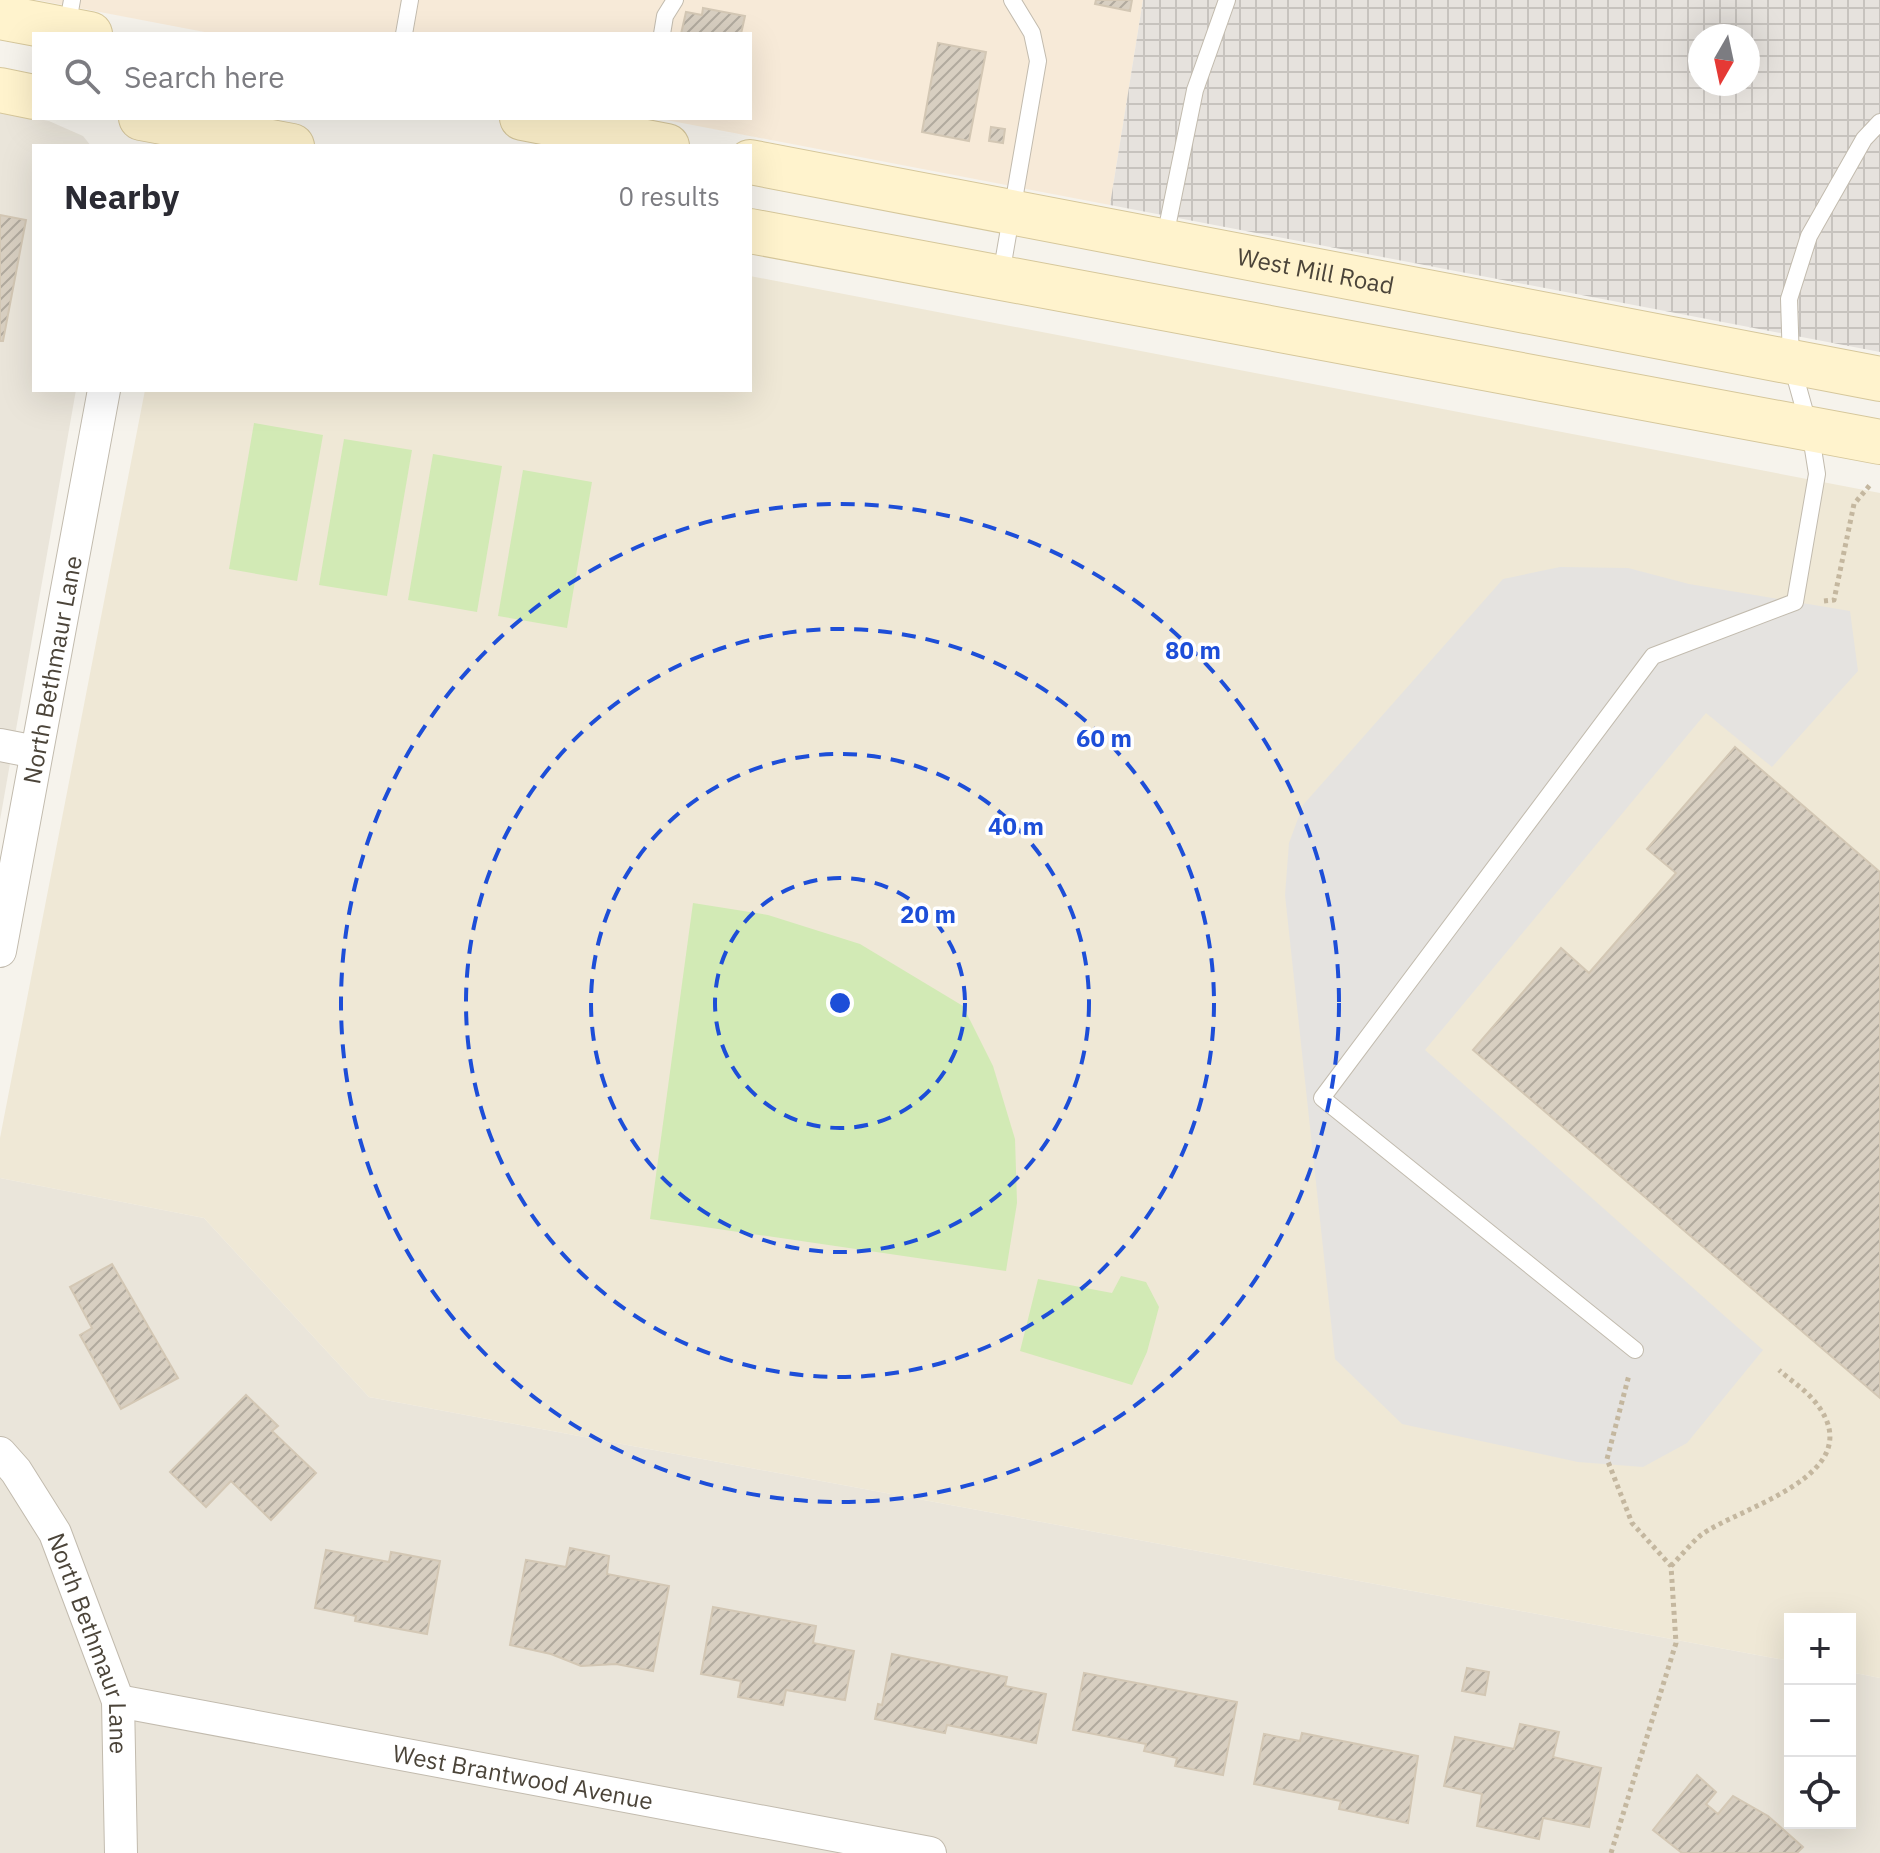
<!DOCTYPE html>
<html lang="en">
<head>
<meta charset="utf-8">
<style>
	body { margin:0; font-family:"IBM Plex Sans",sans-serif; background:#f7f7f7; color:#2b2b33 }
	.controls { position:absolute; right:24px; bottom:24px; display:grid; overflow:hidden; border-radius:0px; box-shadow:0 8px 32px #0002 }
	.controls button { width:72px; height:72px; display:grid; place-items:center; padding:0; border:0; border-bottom:2px solid #e1e1e2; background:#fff; color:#2b2b33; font:40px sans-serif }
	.compass { position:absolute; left:1688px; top:24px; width:72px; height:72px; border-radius:50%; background:#fff; box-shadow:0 8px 32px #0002; rotate:189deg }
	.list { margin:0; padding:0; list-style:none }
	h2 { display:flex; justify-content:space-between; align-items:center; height:104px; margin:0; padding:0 32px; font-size:34px }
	h2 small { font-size:26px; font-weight:400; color:#7c7c81 }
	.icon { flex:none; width:44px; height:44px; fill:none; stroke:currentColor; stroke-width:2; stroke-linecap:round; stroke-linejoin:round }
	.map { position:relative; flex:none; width:1880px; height:1853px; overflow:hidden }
	.search { position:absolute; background:#fff; box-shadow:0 8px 32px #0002; left:32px; top:32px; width:720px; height:88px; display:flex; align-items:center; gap:20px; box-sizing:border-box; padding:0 28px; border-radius:0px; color:#7c7c81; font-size:30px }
	.panel { position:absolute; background:#fff; box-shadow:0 8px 32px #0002; left:32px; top:144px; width:720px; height:248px; border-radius:0px }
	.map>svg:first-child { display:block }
	.residential { fill:#eae5da }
	.commercial { fill:#f7ead8 }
	.industrial { fill:url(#industrial-grid); fill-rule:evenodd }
	.education { fill:#efe8d6 }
	.green { fill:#d2eab5 }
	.parking { fill:#e5e3e0 }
	.building { fill:url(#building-hatch); stroke:#d3c7b4; stroke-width:2 }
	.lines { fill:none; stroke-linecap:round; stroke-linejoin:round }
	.lane-casing { stroke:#c2bbae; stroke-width:18 }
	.street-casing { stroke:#c2bbae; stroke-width:34 }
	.secondary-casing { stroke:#d6c79b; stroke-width:46 }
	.path { stroke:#c4b79f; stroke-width:5; stroke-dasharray:4 4; stroke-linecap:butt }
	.lane { stroke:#fff; stroke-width:16 }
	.street { stroke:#fff; stroke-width:32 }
	.secondary { stroke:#fff3cd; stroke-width:44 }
	.ring { fill:none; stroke:#1d4ed8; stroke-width:4; stroke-dasharray:14 10 }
	.labels { text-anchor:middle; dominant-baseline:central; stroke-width:7; stroke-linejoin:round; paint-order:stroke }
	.street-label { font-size:24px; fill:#4b4439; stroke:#fff }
	.centre { fill:#1d4ed8; stroke:#fff; stroke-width:4 }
	.ring-label { font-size:24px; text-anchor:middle; font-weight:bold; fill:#1d4ed8; stroke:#fff; stroke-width:7; stroke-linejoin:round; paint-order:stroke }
</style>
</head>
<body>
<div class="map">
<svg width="1880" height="1853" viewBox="0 0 1880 1853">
	<defs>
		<pattern id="industrial-grid" width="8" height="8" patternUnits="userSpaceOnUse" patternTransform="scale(2)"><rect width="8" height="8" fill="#e6e2dd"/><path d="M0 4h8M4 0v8" fill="none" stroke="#c7c3be"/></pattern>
		<pattern id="building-hatch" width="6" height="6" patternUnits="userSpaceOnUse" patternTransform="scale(2)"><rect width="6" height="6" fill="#d8cfc1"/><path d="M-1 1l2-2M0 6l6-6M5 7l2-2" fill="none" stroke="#b1aa9e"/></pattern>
	</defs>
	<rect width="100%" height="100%" fill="#f6f3ec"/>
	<g class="residential">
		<path d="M0,112L49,121L83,136L91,146H34V390H76L0,820Z"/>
		<path d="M0,1178L204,1218L369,1397L1790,1661V1823H1850V1672L1880,1678V1853H0Z"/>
	</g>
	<path class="commercial" d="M37,0H1143L1110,205L656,118H750V34H215Z"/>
	<path class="industrial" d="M1143,0H1880V352L1110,205ZM1700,36H1748V84H1700Z"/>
	<path class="education" d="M750,276L1880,493V1678L1850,1672V1619H1790V1661L369,1397L204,1218L0,1178V1138L145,390H750Z"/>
	<g class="green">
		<path d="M254,423L323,435L297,581L229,569Z"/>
		<path d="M344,439L412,450L387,596L319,585Z"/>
		<path d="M433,454L502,466L477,612L408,600Z"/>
		<path d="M523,470L592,482L567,628L498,616Z"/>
		<path d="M693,903L768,915L860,944L963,1006L993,1066L1015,1139L1017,1203L1006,1271L650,1219Z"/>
		<path d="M1121,1276L1146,1282L1159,1307L1147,1352L1132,1385L1020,1351L1038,1279L1112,1293Z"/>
	</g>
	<path class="parking" d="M1560,567L1628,568L1689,584L1850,611L1858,671L1772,767L1706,713L1425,1050L1763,1350L1687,1443L1643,1467L1578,1462L1402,1424L1335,1359L1285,895L1289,843L1303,805L1503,579Z"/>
	<g class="building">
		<path d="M1096,0H1132L1130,11L1095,4Z"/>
		<path d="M703,8L745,16L741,34H681L686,12L702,15Z"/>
		<path d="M938,43L986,52L969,141L922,132Z"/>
		<path d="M991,127L1005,129L1003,143L989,141Z"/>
		<path d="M0,215L26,220L3,341H0Z"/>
		<path d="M1735,747L1880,872V1398L1473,1050L1561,948L1589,973L1676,873L1647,849Z"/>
		<path d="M112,1264L178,1378L121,1409L80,1335L92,1328L70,1287Z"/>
		<path d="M246,1395L278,1426L272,1431L316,1473L271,1520L231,1481L206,1507L170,1472Z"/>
		<path d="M570,1548L609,1556L607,1574L669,1586L653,1671L616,1664L581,1666L551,1654L510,1645L526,1560L566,1567Z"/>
		<path d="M326,1550L389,1562L391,1552L440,1561L427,1634L355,1621L356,1616L315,1608Z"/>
		<path d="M713,1607L816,1626L813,1643L854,1651L845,1700L786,1690L783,1705L738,1697L741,1681L701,1674Z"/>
		<path d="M892,1654L1007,1677L1005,1686L1046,1694L1036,1743L947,1725L945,1733L875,1719L878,1704L882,1705Z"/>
		<path d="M1467,1668L1489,1672L1485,1695L1462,1691Z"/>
		<path d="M1084,1673L1237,1702L1223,1775L1175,1766L1177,1758L1144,1751L1146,1744L1073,1730Z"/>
		<path d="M1520,1724L1559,1732L1553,1757L1601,1768L1589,1827L1543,1818L1539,1839L1477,1826L1482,1794L1444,1786L1455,1737L1514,1749Z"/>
		<path d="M1302,1733L1418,1756L1408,1823L1339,1809L1341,1801L1254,1784L1264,1734L1300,1741Z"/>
		<path d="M1697,1775L1716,1792L1706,1804L1718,1814L1733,1796L1768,1816L1803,1847L1797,1853H1682L1653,1830Z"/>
	</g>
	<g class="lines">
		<defs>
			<g id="lane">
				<path d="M67,28L72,0"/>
				<path d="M404,34L410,0"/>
				<path d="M662,34L665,16L675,0"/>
				<path d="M1164,242L1195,90L1227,0"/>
				<path d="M1001,275L1038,61L1032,33L1012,0"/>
				<path d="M1635,1350L1322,1098L1653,656L1795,602L1817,474L1810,430L1791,362L1789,299L1809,236L1864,139L1880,122"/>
			</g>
			<g id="street">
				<path d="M0,745L36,752"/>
				<path id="s1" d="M0,951L104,390"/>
				<path id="s2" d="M0,1453L16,1471L55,1533L118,1701L121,1853"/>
				<path id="s3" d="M118,1701L930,1853"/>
			</g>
			<g id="secondary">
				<path d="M0,17L90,34"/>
				<path d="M0,90L34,97"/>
				<path d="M141,118L292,146"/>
				<path d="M522,118L667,146"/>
				<path id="s4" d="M750,162L1880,379"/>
				<path d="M750,231L1880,442"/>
			</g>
		</defs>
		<use href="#lane" class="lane-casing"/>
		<use href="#street" class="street-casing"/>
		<use href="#secondary" class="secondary-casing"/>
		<g class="path">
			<path d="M1824,601L1834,600L1854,504L1870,485"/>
			<path d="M1671,1566C1681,1556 1690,1544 1701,1535C1739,1507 1873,1475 1816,1403C1806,1390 1790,1380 1779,1370"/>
			<path d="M1611,1853L1676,1643L1671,1566L1632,1523L1607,1459L1629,1375"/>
		</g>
		<use href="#lane" class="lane"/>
		<use href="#street" class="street"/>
		<use href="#secondary" class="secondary"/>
	</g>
	<g class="ring">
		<circle cx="840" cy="1003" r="125"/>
		<circle cx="840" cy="1003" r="249"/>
		<circle cx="840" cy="1003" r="374"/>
		<circle cx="840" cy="1003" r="499"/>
	</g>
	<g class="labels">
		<g class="street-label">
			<text stroke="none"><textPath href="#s4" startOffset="576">West Mill Road</textPath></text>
			<text stroke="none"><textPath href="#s1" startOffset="286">North Bethmaur Lane</textPath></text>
			<text stroke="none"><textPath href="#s2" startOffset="214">North Bethmaur Lane</textPath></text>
			<text stroke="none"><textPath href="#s3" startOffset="412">West Brantwood Avenue</textPath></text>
		</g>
	</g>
	<circle cx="840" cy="1003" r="12" class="centre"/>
	<g class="ring-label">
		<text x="1193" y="659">80 m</text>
		<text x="1104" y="747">60 m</text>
		<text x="1016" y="835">40 m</text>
		<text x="928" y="923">20 m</text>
	</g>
</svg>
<div class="controls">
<button>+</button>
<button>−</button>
<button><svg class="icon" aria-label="locate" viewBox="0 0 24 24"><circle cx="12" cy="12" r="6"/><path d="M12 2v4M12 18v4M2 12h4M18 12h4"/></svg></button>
</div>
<svg class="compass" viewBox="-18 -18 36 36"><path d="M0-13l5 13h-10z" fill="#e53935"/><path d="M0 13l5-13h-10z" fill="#7c7c81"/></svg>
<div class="search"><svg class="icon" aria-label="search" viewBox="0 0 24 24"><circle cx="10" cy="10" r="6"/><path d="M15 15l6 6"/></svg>Search here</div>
<section class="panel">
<h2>Nearby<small>0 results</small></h2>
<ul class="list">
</ul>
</section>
</div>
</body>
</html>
